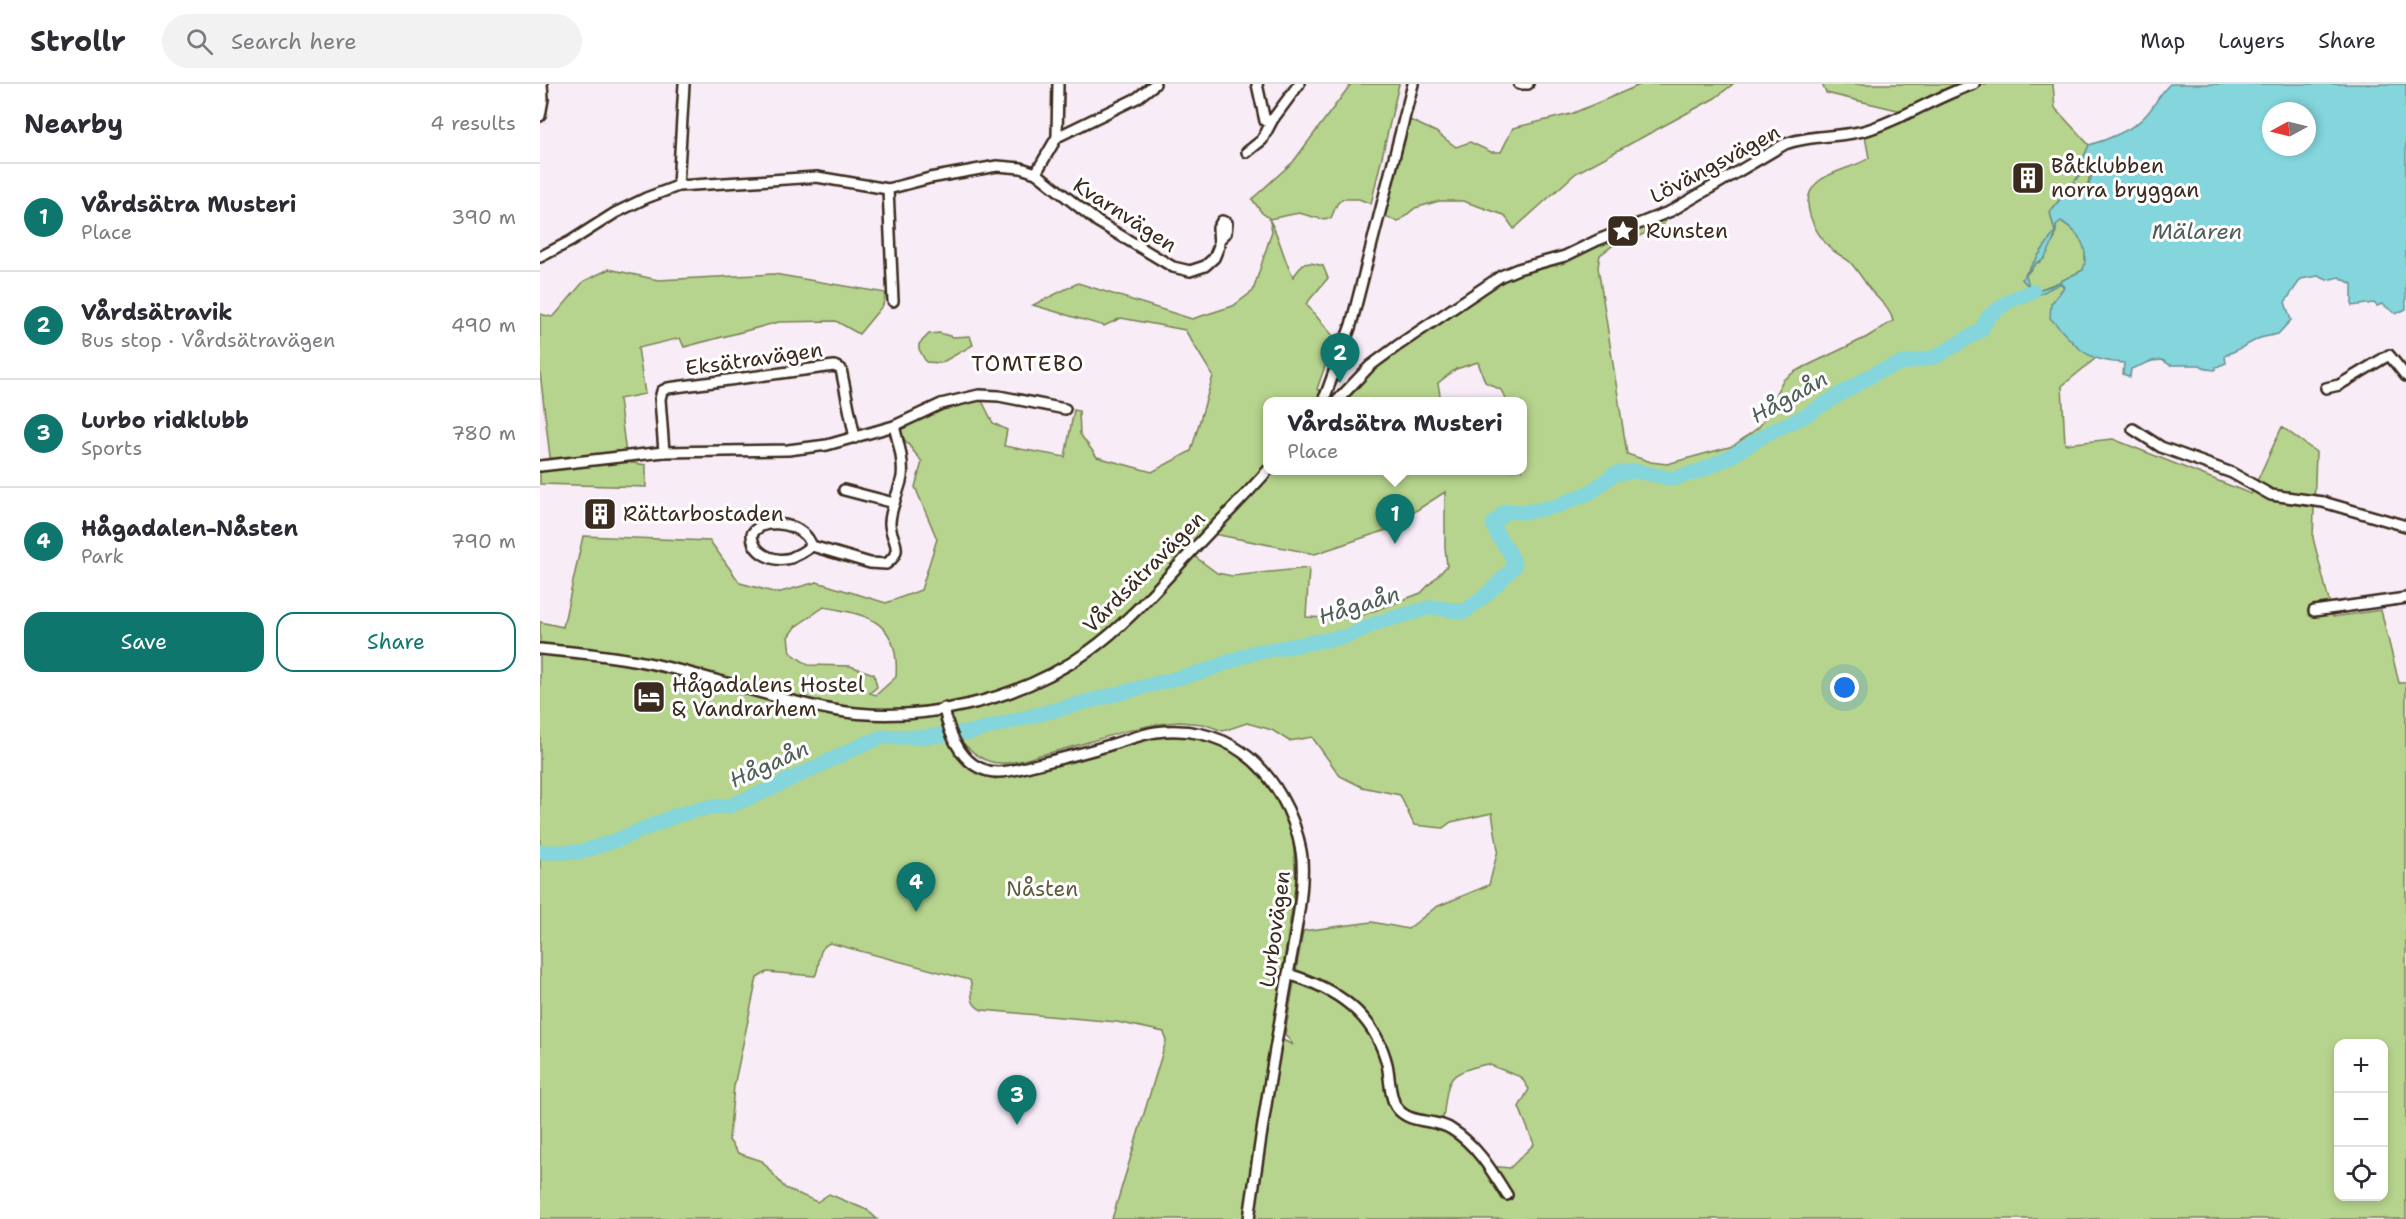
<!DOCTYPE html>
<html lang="en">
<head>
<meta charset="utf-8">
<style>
	body { margin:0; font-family:"Shantell Sans",sans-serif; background:#f2f2f3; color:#2b2b33 }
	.controls { position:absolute; right:18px; bottom:18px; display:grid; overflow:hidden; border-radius:12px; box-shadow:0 3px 9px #0003 }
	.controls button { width:54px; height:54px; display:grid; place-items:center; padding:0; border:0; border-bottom:2px solid #e1e1e2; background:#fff; color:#2b2b33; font:30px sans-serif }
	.compass { position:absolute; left:1722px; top:18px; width:54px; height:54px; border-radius:50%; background:#fff; box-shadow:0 3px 9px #0003; rotate:263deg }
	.you { position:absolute; left:1305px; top:604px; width:21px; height:21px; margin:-15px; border:4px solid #fff; border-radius:50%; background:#1a73e8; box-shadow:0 0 0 9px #1a73e833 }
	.badge { display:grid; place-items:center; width:39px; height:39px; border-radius:50%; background:#0f766e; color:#fff; font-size:20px; font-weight:700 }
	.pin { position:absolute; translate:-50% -50px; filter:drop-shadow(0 2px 3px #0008) }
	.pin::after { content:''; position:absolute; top:32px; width:21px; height:18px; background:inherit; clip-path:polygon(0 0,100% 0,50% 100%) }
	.popup { position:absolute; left:723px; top:313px; width:264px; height:78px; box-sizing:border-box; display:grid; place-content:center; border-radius:12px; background:#fff; filter:drop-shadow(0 2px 4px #0005); font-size:20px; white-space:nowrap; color:#7c7c81 }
	.popup b { font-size:22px; color:#2b2b33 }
	.popup::after { content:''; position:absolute; left:50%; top:100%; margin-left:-12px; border:12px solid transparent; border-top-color:#fff }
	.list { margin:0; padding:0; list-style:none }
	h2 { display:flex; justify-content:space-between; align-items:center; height:78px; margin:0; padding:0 24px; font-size:26px }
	h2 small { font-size:20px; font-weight:400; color:#7c7c81 }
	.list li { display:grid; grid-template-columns:39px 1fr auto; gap:18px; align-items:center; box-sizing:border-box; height:108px; padding:0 24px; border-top:2px solid #e1e1e2 }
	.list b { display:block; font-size:22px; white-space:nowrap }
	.list p { margin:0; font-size:20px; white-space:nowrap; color:#7c7c81 }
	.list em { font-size:20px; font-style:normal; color:#7c7c81 }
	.actions { display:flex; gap:12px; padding:18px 24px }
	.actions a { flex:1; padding:14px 0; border:2px solid #0f766e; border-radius:18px; text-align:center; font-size:21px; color:#0f766e }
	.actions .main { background:#0f766e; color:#fff }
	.icon { flex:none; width:33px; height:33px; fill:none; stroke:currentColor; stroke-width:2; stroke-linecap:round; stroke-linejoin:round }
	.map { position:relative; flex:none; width:1866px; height:1135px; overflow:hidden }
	header { display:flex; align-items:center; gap:36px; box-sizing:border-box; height:84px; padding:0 30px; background:#fff; border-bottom:2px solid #e1e1e2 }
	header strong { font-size:28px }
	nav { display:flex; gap:33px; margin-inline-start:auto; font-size:21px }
	.search { width:420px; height:54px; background:#f2f2f3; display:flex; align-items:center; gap:15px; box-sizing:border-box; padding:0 21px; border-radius:33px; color:#7c7c81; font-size:22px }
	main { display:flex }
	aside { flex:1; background:#fff }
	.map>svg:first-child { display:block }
	.green { fill:#b6d48d; stroke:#787f56; stroke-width:1.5; fill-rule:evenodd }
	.water { fill:#84d5dc; stroke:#679190; stroke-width:1.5; fill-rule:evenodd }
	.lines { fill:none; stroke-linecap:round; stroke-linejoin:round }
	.river { stroke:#84d5dc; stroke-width:15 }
	.minor-casing { stroke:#3b2a1e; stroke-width:14 }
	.minor { stroke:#fff; stroke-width:9 }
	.labels { text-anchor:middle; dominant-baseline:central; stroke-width:6; stroke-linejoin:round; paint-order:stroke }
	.street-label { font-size:21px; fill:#3b2a1e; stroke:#fff }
	.poi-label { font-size:21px; fill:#3b2a1e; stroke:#fff; text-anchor:start }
	.park-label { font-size:21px; fill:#605d3f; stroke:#fff }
	.water-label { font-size:22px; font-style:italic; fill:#515d57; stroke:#fff }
	.neighbourhood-label { font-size:22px; letter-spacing:1.5px; fill:#3b2a1e; stroke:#fff }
</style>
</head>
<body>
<header>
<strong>Strollr</strong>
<div class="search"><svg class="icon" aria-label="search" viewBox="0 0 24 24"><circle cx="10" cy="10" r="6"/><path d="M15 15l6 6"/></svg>Search here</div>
<nav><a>Map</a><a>Layers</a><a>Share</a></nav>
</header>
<main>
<aside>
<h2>Nearby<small>4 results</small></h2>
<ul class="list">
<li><span class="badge">1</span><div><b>Vårdsätra Musteri</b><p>Place</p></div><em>390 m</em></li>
<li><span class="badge">2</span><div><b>Vårdsätravik</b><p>Bus stop · Vårdsätravägen</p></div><em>490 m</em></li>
<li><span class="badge">3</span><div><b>Lurbo ridklubb</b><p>Sports</p></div><em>780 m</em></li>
<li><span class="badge">4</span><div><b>Hågadalen-Nåsten</b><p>Park</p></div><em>790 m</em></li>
</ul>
<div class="actions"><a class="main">Save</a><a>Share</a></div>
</aside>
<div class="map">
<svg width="1866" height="1135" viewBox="0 0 1866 1135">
	<rect width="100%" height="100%" fill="#f8ecf7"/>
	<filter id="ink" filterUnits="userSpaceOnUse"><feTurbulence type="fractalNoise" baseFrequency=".0167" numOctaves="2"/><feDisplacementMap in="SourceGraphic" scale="12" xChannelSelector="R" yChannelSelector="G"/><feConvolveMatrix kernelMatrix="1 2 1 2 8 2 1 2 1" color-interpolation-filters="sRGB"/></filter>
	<g filter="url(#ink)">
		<g class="green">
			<path d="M811,0H859L831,120L819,115H802L797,120L791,134L781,135L759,129L729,135C740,153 743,174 753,193L763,180L771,179L783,182L788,194L766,220L799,259H793L777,305L795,317L728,318V386H982V318L967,317L961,306L945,298L938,278L916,285L898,299L901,317H796L830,282L961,192L1017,175L1131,127L1124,140L1093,155L1075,160L1060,171L1058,183L1087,370L1111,378L1127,380L1193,362L1219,343L1229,329L1234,313L1243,296L1256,287L1327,253L1353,237C1350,223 1337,215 1329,204C1323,195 1317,186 1310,178C1304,173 1297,170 1291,165C1274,148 1256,115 1279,97C1293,86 1314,84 1329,74L1324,47L1276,53L1370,29L1286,9L1282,0H1513L1515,24L1549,61L1544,73L1542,85L1548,78L1552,82L1547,104L1543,109L1528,113L1526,107L1510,128L1515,148L1482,195L1488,202L1486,191L1496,179L1500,178L1515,154L1517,138L1521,137C1540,149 1550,164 1543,186L1517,199L1495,207L1489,202L1493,207L1500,210L1520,198L1524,203L1511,220L1569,277L1556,274L1522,302L1525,360L1573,355L1711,410L1742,343L1776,368L1773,454L1793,533L1841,526L1859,599H1866V1135H572L626,957L624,948L577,938L442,926C427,919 434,909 430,896L290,859C275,865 282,880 275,892L227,888L217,894L194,1002L189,1056L198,1069L222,1077L245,1104L277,1118L289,1110L327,1126L337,1135H0V569L101,581L164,597L163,588C109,571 56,565 0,559V538L23,543L43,452L170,457L200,499L237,509L277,498L346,519L381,506L397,455L375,403L382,378L354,342L386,327L439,311L453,339L467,346L464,362L525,373L534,326L539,327L540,350L557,373L612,388L651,367L673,292L645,246L581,234L564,242L493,221L538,199L652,235L693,222L713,207L732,147L729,134L722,129L712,115L753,78ZM905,408V463L907,482L881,509L812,535L766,533L769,484L692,492L677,489L650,469L669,449L775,470L846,446ZM284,523C330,531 360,538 356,593L336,611L330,609L337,603L334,590L310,582L268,581L250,568L248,553L255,543ZM640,638L663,640L683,647L707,639L732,646L749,657L772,653L800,692L822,703L860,711L874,741L903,744L911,738L952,729L958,766L949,801L896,823L868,845L832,838L763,847L745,950L753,961L733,951L756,797L752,743L723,692L688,663L661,651L612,654L555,668L505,685L455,695L414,671L424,660C433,669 446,679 459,679C473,680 487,675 500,671C547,661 593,640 640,638ZM1798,960H1844V1112H1798ZM947,980L981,993L989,1005L979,1023L994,1060L970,1084L949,1082L903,1034C909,993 905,990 947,980Z"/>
			<path d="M1102,0H1193L1175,14L1036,89L974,145L964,131L923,117H899L875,124L858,138L845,132L870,36L896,48L916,63L930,58L951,68H961L973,44L1031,30Z"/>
			<path d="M69,185L118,196L234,190L346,209L343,221L319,250L296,237L239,238L144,263L140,254L98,264L105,310L79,315L87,378L106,381V403L0,400V382L11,381L0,289V230L12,233L16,230L44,197Z"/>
			<path d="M399,249L413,253L430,252L433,261L401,279L386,278L379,265V260L389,250Z"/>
		</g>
		<path class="water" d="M1630,0H1866V225L1856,230L1842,220L1837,222L1834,219L1812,222V200L1799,193L1787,196L1778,192L1761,195L1745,218L1751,236L1738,250L1720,254L1685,272L1686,279L1676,283L1675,286L1666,285L1660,281H1630L1622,276L1612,277L1591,285L1590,293L1583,290L1584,279C1541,276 1538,263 1510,234L1511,220L1524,203L1521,199L1500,210L1493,207L1482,195L1515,148L1510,128L1541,89L1544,73L1549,61C1567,56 1595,45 1607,30C1616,20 1618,11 1630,0ZM1731,27H1767V63H1731ZM1550,79C1554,86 1551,103 1543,108C1539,111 1533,112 1528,112L1527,106L1540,91L1545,79ZM1521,137C1540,149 1550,164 1543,186L1511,202L1495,207L1489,202L1486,191L1496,179L1504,175C1510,165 1517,152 1516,141Z"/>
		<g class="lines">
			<path class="river" d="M0,768H41L80,755L137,731L170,723L189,722L228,706L324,660L343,653H381L431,648L665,587L712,569L808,552L839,538L893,523L924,528L947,510L974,483C973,465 957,458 953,440L966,427L986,428L1017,422L1051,408L1074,390L1097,387L1132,395L1160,387L1190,373L1230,348L1261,334L1337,288L1359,280L1395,273L1441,246L1449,232L1469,217L1493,207"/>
			<defs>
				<g id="minor">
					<path d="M717,0L725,37L733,35"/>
					<path d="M979,0H988"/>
					<path d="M0,32L3,15L2,0"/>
					<path d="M517,53L597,14L615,0"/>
					<path d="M707,68L722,56L733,35L759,0"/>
					<path d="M496,89L517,53L518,0"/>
					<path d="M138,102L144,0"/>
					<path d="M348,105L353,217"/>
					<path d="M0,173L31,157L75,129L106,114L138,102L277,93L348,105L390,94L457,82L481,84L496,89L558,138L633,183L650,187L665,182L674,174L679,162L678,144L682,137L687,139L686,149L680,155"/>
					<path d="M1786,304L1799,301L1849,271L1866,292"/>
					<path d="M782,318L786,310L811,241L873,0"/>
					<path d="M796,318L830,282L857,262L961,192L978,185L1025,172L1058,156L1131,127L1245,60C1272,50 1300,54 1327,46C1365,34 1397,12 1434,0"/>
					<path d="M1593,345L1621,363L1692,389L1731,411L1783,418L1866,442"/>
					<path d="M124,368L120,315L122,307L128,304L294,282L301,285L315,354"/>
					<path d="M0,382L124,368L248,366L287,361L354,342L401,320L439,311L459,312L525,325"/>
					<path d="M304,406L354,419"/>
					<path d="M272,462C265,467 258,471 251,474C233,479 212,469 212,450C222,434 252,439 264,450C268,453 270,458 272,462L330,479L346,480C367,465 349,455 350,438C351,422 359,408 362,393C364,377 358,358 354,342"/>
					<path d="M1774,527L1866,514"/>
					<path d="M0,565C44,569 87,573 130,584C185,597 238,616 293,626C378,641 479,617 549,567C587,540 618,503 650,469C675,441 703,415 728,386"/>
					<path d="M404,624C409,652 424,688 458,688C471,688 485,683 498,680C523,674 548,668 573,660C587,656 602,650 616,648C646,644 677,650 702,668C733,689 755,731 761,767C767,801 752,866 746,902C732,980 720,1057 709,1135"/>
					<path d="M748,890C795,904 834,929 847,980C850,993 849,1013 857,1024C870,1041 895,1034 911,1045C936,1060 952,1087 967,1111"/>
				</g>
			</defs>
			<use href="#minor" class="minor-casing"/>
			<use href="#minor" class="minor"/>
		</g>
	</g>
	<defs>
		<symbol id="building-square" viewBox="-11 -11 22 22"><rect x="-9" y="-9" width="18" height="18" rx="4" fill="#3b2a1e" stroke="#fff"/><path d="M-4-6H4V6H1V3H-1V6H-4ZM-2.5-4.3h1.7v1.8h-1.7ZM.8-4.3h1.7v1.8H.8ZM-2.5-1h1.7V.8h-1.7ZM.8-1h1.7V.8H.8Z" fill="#fff"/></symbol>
		<symbol id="sight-square" viewBox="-11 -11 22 22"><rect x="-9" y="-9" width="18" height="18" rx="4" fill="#3b2a1e" stroke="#fff"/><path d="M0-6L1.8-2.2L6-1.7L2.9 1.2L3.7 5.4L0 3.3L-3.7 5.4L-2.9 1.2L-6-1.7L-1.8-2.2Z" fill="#fff"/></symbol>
		<symbol id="hotel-square" viewBox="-11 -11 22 22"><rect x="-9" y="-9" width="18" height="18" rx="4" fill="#3b2a1e" stroke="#fff"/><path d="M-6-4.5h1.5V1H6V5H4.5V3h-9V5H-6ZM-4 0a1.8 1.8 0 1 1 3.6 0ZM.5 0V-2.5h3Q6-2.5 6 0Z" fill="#fff"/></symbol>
	</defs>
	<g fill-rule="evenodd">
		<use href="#building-square" x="1469" y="75" width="38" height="38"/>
		<use href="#sight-square" x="1064" y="128" width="38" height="38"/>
		<use href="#building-square" x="41" y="411" width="38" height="38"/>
		<use href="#hotel-square" x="90" y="594" width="38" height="38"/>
	</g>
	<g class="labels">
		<g class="street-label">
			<text transform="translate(1175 80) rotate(-28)">Lövängsvägen</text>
			<text transform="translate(585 131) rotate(33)">Kvarnvägen</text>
			<text transform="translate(214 275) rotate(-8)">Eksätravägen</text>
			<text transform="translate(604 488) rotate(-45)">Vårdsätravägen</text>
			<text transform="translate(735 845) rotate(-82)">Lurbovägen</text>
		</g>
		<g class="poi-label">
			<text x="1511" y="82">Båtklubben<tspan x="1511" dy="24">norra bryggan</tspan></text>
			<text x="1106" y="147">Runsten</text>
			<text x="83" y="430">Rättarbostaden</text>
			<text x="132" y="601">Hågadalens Hostel<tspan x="132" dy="24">&amp; Vandrarhem</tspan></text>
		</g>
		<g class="park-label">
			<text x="502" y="805">Nåsten</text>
		</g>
		<g class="water-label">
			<text x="1657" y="147">Mälaren</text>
			<text transform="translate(1249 313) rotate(-29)">Hågaån</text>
			<text transform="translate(819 521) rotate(-17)">Hågaån</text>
			<text transform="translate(229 680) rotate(-24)">Hågaån</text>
		</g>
		<g class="neighbourhood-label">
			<text x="488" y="279">TOMTEBO</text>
		</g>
	</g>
</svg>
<div class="controls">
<button>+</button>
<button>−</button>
<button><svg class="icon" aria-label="locate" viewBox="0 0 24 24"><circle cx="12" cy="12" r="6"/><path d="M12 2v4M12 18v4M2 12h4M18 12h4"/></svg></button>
</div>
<svg class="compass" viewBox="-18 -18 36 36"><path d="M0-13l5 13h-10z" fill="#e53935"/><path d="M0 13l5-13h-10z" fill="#7c7c81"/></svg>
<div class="you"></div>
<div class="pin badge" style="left:855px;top:460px">1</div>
<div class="popup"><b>Vårdsätra Musteri</b>Place</div>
<div class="pin badge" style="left:800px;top:299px">2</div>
<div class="pin badge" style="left:477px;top:1041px">3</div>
<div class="pin badge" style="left:376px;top:828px">4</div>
</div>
</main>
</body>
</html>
